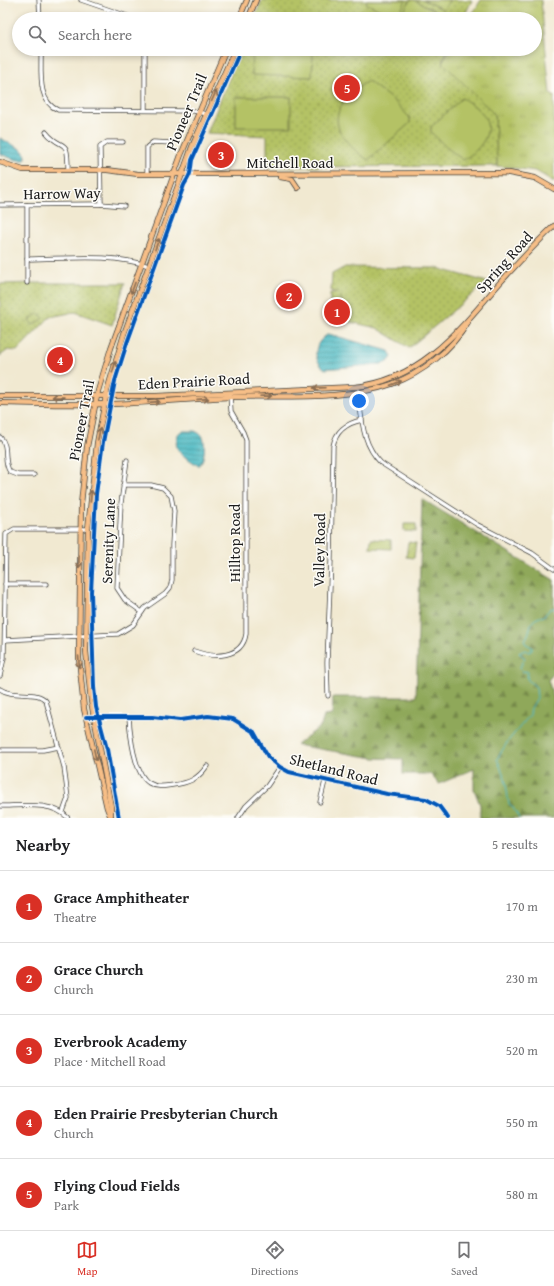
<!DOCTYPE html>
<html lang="en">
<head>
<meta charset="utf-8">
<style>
	body { margin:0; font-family:"Gentium Book Plus",serif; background:#f6f6f6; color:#202124 }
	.you { position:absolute; left:359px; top:401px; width:14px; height:14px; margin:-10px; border:3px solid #fff; border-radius:50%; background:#1a73e8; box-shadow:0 0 0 6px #1a73e833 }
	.badge { display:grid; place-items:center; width:26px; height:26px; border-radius:50%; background:#d93025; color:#fff; font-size:13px; font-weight:700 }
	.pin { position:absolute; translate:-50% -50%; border:2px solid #fff; box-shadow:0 1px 4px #0006 }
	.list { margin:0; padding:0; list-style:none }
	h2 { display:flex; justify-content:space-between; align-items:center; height:52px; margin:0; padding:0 16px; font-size:17px }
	h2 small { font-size:13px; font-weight:400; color:#757577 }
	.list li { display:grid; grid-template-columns:26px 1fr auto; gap:12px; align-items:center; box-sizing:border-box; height:72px; padding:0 16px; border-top:1px solid #e0e0e0 }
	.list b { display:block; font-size:15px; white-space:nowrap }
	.list p { margin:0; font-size:13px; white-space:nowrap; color:#757577 }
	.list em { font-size:13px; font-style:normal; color:#757577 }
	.icon { flex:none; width:22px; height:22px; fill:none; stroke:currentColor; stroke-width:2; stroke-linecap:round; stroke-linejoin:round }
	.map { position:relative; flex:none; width:554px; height:818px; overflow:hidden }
	.search { position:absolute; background:#fff; box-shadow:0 2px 6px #0003; left:12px; right:12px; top:12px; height:44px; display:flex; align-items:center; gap:10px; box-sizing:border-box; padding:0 14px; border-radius:22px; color:#757577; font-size:15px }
	.sheet { height:412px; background:#fff }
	nav { display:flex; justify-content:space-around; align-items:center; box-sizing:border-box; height:56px; border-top:1px solid #e0e0e0; background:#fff; font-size:11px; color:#757577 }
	nav a { display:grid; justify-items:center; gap:2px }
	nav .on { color:#d93025 }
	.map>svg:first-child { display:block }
	.grass { fill:url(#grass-tufts); stroke:#686f40 }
	.forest { fill:url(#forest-firs); stroke:#56623b }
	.park { fill:url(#park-dots); stroke:#686f40 }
	.garden { fill:url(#garden-furrows); stroke:#686f40 }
	.pitch { fill:#b4c265; stroke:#686f40 }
	.water { fill:url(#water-rules); stroke:#326a6e }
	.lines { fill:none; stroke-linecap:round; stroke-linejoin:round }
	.stream { stroke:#49b8c1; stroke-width:1 }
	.minor-casing { stroke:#3c3b37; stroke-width:5 }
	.major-casing { stroke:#3c3b37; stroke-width:6 }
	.minor { stroke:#fff; stroke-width:3.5 }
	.major { stroke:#f6be87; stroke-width:4.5 }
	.cycleway-casing { stroke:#fdfcf7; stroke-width:6 }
	.cycleway { stroke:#0057b8; stroke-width:4 }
	.oneway { stroke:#896d52 }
	.labels { text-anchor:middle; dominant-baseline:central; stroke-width:3; stroke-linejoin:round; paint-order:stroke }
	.street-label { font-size:15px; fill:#1c1c1c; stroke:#fdfcf7 }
</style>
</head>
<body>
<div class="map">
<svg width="554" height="818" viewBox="0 0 554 818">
	<defs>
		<pattern id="grass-tufts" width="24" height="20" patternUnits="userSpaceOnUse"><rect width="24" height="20" fill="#b4c265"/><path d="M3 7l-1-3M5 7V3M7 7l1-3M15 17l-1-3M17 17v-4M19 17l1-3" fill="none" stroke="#9aa657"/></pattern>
		<pattern id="forest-firs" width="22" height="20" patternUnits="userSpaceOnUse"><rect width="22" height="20" fill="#8fa85a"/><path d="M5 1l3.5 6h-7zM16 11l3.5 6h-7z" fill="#74884a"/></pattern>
		<pattern id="park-dots" width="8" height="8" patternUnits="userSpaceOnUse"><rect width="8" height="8" fill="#b4c265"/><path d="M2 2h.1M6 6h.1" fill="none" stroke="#9aa657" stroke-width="1.8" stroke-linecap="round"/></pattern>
		<pattern id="garden-furrows" width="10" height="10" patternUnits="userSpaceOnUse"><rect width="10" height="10" fill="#b4c265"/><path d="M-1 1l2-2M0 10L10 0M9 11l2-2" fill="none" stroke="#9aa657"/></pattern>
		<pattern id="water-rules" width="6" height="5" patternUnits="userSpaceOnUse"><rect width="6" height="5" fill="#49b8c1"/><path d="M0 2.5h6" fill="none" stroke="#3c959c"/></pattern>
	</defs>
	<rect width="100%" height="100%" fill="#fdfcf7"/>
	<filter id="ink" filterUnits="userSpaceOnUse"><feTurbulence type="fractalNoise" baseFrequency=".025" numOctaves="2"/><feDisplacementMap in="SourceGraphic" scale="8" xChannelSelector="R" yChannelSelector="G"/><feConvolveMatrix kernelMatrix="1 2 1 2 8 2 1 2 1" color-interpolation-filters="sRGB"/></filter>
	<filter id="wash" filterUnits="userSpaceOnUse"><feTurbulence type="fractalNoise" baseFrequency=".012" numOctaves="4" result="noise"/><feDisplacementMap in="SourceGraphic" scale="16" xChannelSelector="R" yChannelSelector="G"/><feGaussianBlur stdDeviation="0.9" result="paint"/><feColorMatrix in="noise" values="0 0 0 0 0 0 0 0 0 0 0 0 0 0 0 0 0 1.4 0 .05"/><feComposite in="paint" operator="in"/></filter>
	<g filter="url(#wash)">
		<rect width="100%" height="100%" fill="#f1e9d1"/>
		<path class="grass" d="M481,0H541L550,94L554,95V182L536,171L497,166L495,115L442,62L450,49H535V19H469Z"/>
		<path class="forest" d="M422,499L554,580V673L548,680L554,699V818H480V805L474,789V769L439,784L430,774H403V759L374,758L296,745L321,726L324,716L332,715L333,697H416Z"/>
		<g class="park">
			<path d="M262,0H472L463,19H254Z"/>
			<path d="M241,49H448L442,62L495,115L497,166L267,167V136L207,133Z"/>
			<path d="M345,267L437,268L487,282L409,348L377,328L341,320L344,314L341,296L340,303H330V293H339L331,291L332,274Z"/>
			<path d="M36,283H125L112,325L75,312L50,317L17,351L8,350L0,356V284Z"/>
		</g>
		<path class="garden" d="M408,542L416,543L414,558L406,557Z"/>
		<g class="pitch">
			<path d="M367,0H406L397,19L366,3Z"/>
			<path d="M410,0H414L442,14L439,19H400Z"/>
			<path d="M424,0H449L444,10Z"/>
			<path d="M253,49H313L312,77L252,75Z"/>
			<path d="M368,81L394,101L410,118V123L368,160C328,132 326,108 368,81Z"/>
			<rect x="236" y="97" width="55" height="30"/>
			<path d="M462,98C468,102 475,106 480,111C498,130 480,150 463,160L446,147L431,132V127Z"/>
			<path d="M39,313L43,318L33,325L29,320Z"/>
			<path d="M404,524H416V532L404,531Z"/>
			<path d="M371,539L391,540V549L370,548Z"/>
		</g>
		<g class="water">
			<path d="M0,138L21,149L26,155L25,160H17L0,154Z"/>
			<path d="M329,334L389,351L392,357L389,361L382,364L325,369C311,359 314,341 329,334Z"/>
			<path d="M182,431H195L202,435C206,443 205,457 200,465H197C187,457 173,453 177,438C178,434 178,433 182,431Z"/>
		</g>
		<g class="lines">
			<path class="stream" d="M519,818L512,806L509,804L505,778L497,759L508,741L530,715L531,708L537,698L536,687L527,679L528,672L522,671L520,667L525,658L519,653L525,650L529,652L532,650V647L526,644L524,641C534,629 525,620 544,616L550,609L554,608"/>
		</g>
	</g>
	<g filter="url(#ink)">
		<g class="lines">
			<defs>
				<g id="minor">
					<path d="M39,0L40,19"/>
					<path d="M81,0L136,19"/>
					<path d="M41,49C42,69 36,101 58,110L194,111L206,114"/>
					<path d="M145,49V110"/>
					<path d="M46,132C63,153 68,134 68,170"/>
					<path d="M147,174V147L153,142L172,143"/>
					<path d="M101,204L100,147L107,142H123"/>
					<path d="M0,205L101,204L124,206"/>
					<path d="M27,205V283"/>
					<path d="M27,259C67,259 110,253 149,266"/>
					<path d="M358,391C362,417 361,443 381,463L476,524L532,553L554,569"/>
					<path d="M0,437C10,446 2,461 10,472L18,475H34"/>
					<path d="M127,460L121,503L117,588L125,600L142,612"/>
					<path d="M5,584H46"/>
					<path d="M5,640L118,634L133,625L145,608L165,594L170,588L172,580V545L174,511L171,496L163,488L151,485H123"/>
					<path d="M194,651C213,658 242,659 246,634V440L243,432L231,411L230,394"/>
					<path d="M0,676L4,658L6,534L14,529H88"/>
					<path d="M0,689C14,699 37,689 46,701L64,767L68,798L63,812"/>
					<path d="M328,696L327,663L331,561L333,446C336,430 347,423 362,420"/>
					<path d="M86,717H152L180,720L208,716L233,719L254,732L268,757L280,767L289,772L387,794L426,799L439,806L448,818"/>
					<path d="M129,717C130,733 134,774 149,783C157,788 165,786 173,785C189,783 198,779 207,766"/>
					<path d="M0,750H43L59,747"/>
					<path d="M320,802L325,781"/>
					<path d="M0,806C22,806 52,801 68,818"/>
					<path d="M238,818L246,806L267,786L280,767"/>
				</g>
				<g id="major">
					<path d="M239,19L247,0"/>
					<path d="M248,19L256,0"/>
					<path d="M0,162L23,170H107L138,174L509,173L535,178L554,189"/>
					<path d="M280,177L292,179L298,188"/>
					<path d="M0,396H156L354,387C419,381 458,332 497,286C516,265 534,245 554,226"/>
					<path d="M0,403C37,404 75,405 112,404C151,403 190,399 230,397C280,395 345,401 392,384C422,373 452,350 468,322"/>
					<path d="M111,815V807L91,701L86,651L88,529L97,443L107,391L124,334L192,147L235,49"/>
					<path d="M111,818L107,808L84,709L79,658L81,504L87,447L98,391L111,348L181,155L226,49"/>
				</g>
			</defs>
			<use href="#minor" class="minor-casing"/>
			<use href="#major" class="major-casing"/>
			<use href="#minor" class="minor"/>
			<use href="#major" class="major"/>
			<defs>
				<g id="cycleway">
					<path d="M86,717H152L180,720L208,716L233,719L254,732L268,757L280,767L289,772L387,794L426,799L439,806L448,818"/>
					<path d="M119,818L107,749L96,707L94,687L91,592L96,494L103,442L115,381L127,343L184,185C192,172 190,173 192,160L241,49"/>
				</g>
			</defs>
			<use href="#cycleway" class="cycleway-casing"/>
			<use href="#cycleway" class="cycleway"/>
		</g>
		<defs><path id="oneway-shaft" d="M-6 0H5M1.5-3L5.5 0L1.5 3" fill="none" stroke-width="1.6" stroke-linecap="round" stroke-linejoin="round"/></defs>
		<g class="oneway">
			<use href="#oneway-shaft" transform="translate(214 96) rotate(-66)"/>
			<use href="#oneway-shaft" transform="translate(157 244) rotate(-70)"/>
			<use href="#oneway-shaft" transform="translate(133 288) rotate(110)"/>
			<use href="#oneway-shaft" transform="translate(114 367) rotate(-74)"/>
			<use href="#oneway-shaft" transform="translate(396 383) rotate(-21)"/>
			<use href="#oneway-shaft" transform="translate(319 388) rotate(178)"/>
			<use href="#oneway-shaft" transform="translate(266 396) rotate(-2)"/>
			<use href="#oneway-shaft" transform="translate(58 397) rotate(-179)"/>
			<use href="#oneway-shaft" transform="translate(203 399) rotate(-4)"/>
			<use href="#oneway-shaft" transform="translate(154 402) rotate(-4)"/>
			<use href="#oneway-shaft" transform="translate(99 434) rotate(-79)"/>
			<use href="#oneway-shaft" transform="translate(91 496) rotate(-85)"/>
			<use href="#oneway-shaft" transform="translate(79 562) rotate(91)"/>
			<use href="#oneway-shaft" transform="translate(79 662) rotate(86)"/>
			<use href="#oneway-shaft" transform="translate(95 755) rotate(78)"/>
		</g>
	</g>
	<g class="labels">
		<g class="street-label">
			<text transform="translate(186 112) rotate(-67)">Pioneer Trail</text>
			<text x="290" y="162">Mitchell Road</text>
			<text transform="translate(62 193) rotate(-1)">Harrow Way</text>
			<text transform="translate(504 262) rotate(-48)">Spring Road</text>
			<text transform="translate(194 381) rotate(-3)">Eden Prairie Road</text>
			<text transform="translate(81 420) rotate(-79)">Pioneer Trail</text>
			<text transform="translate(108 541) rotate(-88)">Serenity Lane</text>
			<text transform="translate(234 543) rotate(-90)">Hilltop Road</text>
			<text transform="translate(319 550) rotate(-89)">Valley Road</text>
			<text transform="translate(334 769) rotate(14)">Shetland Road</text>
		</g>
	</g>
</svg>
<div class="you"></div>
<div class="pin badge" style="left:337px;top:312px">1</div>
<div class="pin badge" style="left:289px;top:296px">2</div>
<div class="pin badge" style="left:221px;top:155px">3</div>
<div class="pin badge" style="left:60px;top:360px">4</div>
<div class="pin badge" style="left:347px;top:88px">5</div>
<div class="search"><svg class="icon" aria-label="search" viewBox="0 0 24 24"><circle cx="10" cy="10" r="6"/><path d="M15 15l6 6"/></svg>Search here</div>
</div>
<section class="sheet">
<h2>Nearby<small>5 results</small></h2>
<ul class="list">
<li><span class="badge">1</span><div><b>Grace Amphitheater</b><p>Theatre</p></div><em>170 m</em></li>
<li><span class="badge">2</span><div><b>Grace Church</b><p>Church</p></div><em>230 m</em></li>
<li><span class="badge">3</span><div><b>Everbrook Academy</b><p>Place · Mitchell Road</p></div><em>520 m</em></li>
<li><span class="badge">4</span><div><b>Eden Prairie Presbyterian Church</b><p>Church</p></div><em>550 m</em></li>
<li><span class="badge">5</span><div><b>Flying Cloud Fields</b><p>Park</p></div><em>580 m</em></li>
</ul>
</section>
<nav>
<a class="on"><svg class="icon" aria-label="map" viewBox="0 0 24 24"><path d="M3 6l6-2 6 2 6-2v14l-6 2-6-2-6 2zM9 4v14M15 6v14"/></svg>Map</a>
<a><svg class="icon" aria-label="directions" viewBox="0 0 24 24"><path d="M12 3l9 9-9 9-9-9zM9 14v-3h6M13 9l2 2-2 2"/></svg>Directions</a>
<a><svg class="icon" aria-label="saved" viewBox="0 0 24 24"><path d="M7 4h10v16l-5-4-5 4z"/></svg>Saved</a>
</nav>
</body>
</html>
